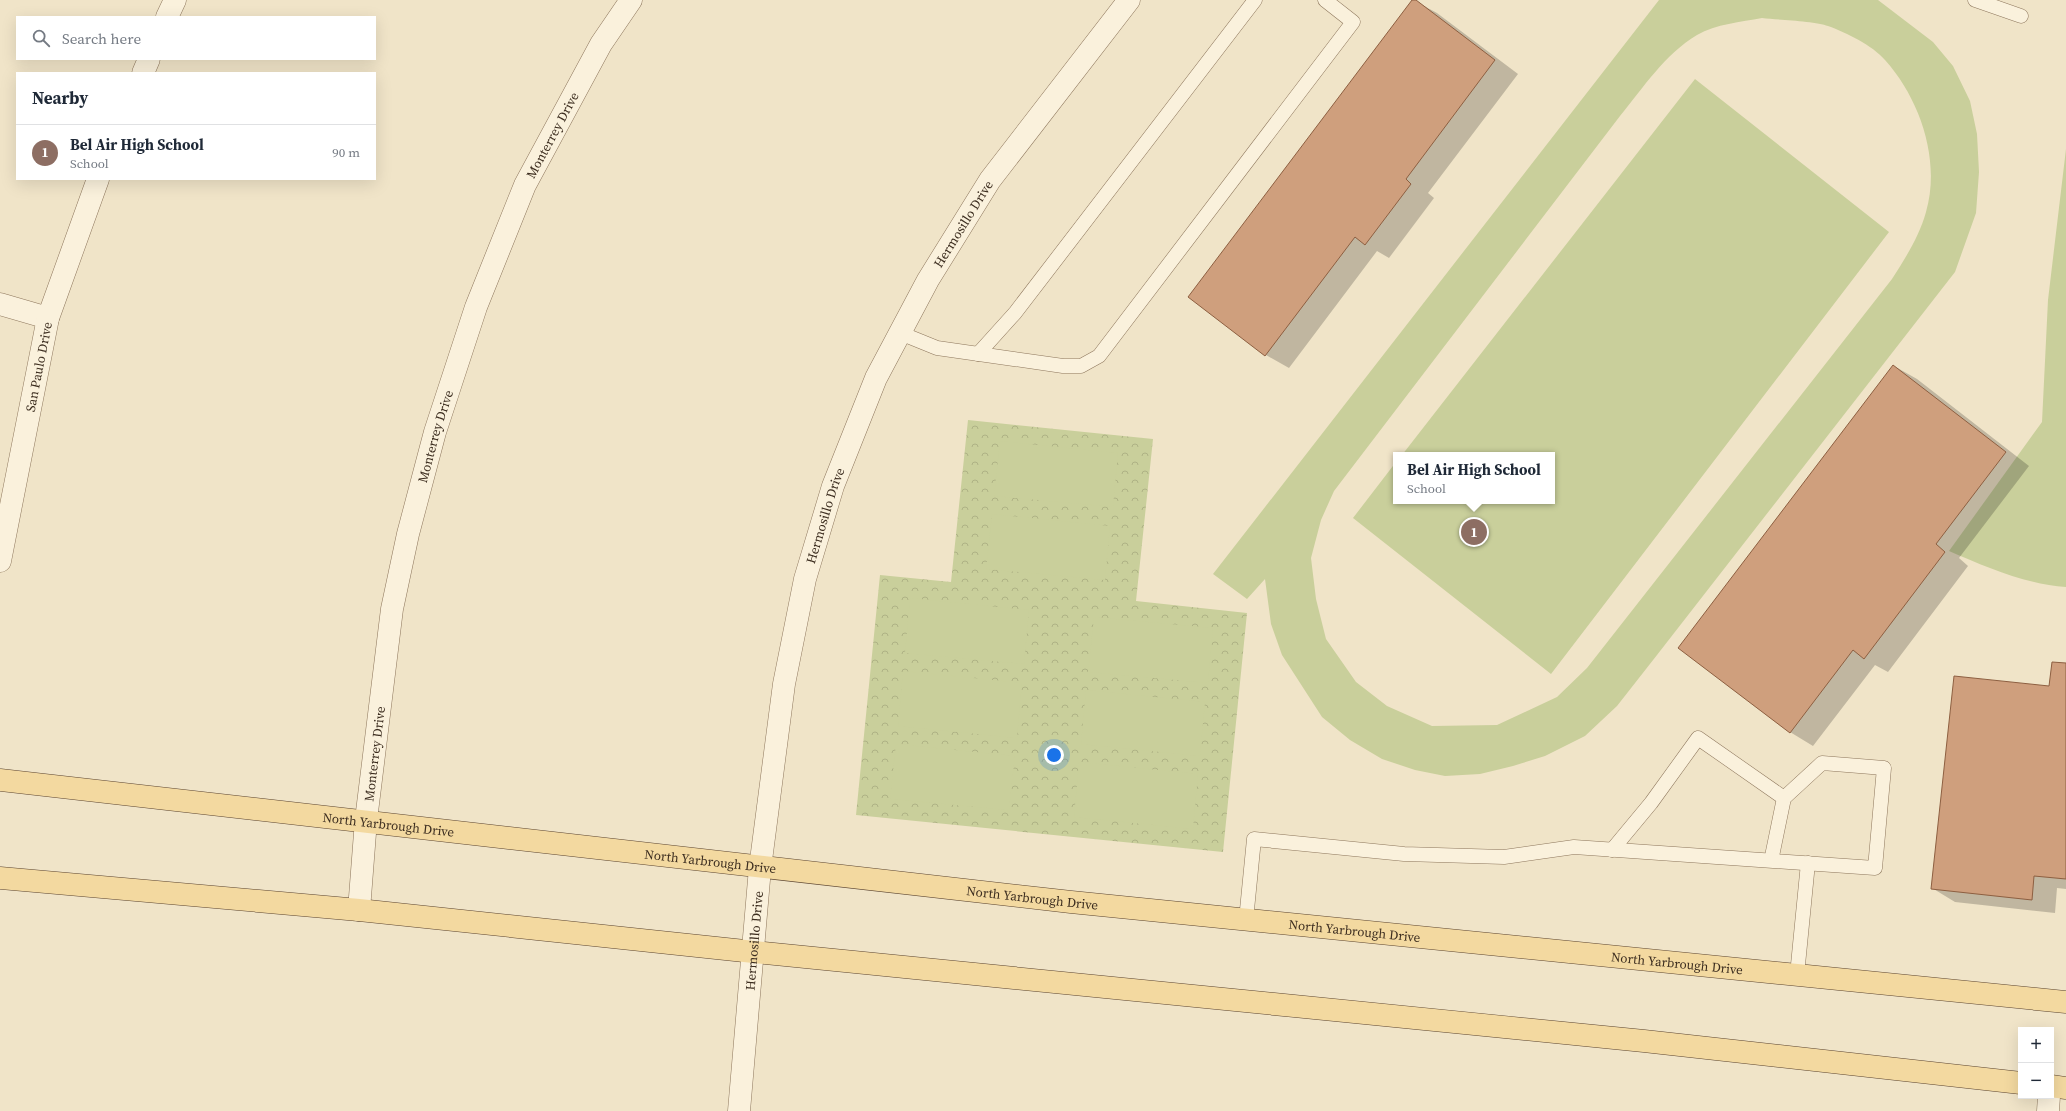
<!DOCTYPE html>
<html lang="en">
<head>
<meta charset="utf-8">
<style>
	body { margin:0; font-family:"Source Serif 4",serif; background:#f6f6f7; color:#1f2937 }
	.controls { position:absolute; right:12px; bottom:12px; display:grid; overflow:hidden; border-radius:0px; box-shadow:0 4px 16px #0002 }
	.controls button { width:36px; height:36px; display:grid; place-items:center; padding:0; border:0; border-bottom:1px solid #e0e1e3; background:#fff; color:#1f2937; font:20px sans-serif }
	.you { position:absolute; left:1054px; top:755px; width:14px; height:14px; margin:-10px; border:3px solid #fff; border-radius:50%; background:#1a73e8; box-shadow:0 0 0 6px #1a73e833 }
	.badge { display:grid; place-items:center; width:26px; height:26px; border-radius:50%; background:#9e2a2b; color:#fff; font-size:13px; font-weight:700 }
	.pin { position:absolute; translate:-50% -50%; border:2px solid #fff; box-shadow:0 1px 4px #0006 }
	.popup { position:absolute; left:1393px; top:452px; width:162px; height:52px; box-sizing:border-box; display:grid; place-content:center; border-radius:0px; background:#fff; filter:drop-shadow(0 1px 3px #0005); font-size:13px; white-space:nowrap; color:#747a83 }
	.popup b { font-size:15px; color:#1f2937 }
	.popup::after { content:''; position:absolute; left:50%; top:100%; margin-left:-8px; border:8px solid transparent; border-top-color:#fff }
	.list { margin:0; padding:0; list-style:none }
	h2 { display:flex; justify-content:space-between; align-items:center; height:52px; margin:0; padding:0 16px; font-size:17px }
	h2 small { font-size:13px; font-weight:400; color:#747a83 }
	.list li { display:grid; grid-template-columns:26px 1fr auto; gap:12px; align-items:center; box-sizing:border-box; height:56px; padding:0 16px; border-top:1px solid #e0e1e3 }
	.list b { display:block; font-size:15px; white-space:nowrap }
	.list p { margin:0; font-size:13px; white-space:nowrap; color:#747a83 }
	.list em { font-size:13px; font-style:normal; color:#747a83 }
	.icon { flex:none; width:22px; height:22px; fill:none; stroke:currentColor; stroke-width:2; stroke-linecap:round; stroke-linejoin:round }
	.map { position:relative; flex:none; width:2066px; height:1111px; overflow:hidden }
	.search { position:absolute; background:#fff; box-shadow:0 4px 16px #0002; left:16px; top:16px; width:360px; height:44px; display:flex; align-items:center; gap:10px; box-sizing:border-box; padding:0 14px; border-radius:0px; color:#747a83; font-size:15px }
	.panel { position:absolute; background:#fff; box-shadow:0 4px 16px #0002; left:16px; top:72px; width:360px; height:108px; border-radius:0px }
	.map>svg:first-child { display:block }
	.park { fill:url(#park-crowns) }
	.garden { fill:#c9cf9b; fill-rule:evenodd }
	.shadow { fill:#0003 }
	.building { fill:#cf9f7d; stroke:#8d5f41 }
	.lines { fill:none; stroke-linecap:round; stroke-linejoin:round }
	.service-casing { stroke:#8d765c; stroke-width:15 }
	.minor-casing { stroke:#8d765c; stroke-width:23 }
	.primary-casing { stroke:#5b4430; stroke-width:23 }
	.service { stroke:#faf1dc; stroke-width:14 }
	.minor { stroke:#faf1dc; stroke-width:22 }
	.primary { stroke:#f3d9a0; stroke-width:22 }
	.labels { text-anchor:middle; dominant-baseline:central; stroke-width:3; stroke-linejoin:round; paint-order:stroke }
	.street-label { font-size:13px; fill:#3d2e20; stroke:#f7eed8 }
</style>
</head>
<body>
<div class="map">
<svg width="2066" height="1111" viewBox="0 0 2066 1111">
	<defs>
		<pattern id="park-crowns" width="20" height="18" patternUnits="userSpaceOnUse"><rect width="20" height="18" fill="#c9cf9b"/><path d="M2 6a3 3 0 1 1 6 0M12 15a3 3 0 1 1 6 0" fill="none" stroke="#aeb285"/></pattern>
	</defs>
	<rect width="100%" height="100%" fill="#f0e4c8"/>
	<path class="park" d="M968,420L1153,439L1136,601L1247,613L1223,852L856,815L880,575L951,582Z"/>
	<g class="garden">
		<path d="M1659,0H1878L1933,42L1953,66L1970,101L1977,134L1979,172L1976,213L1955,272L1657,655L1617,706L1585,736L1545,756L1513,766L1480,774L1445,776L1415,770L1382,759L1350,740L1322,717L1282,655L1271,624L1265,579L1247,599L1213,574ZM1762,18C1778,20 1816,21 1828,26C1847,33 1872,45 1885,60C1920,99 1941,160 1926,212C1919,237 1906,257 1892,279L1587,668L1557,697L1497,725L1432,726L1387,706L1356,682L1326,639L1316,599L1311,558L1321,520L1334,491L1620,116C1643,88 1665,54 1697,35C1716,24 1741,22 1762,18Z"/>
		<path d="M1695,79L1889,232L1551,674L1353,518L1396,462V501H1552V455H1402Z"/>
		<path d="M2066,149V587C2025,584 1986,567 1949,551L2042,422L2048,300Z"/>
		<path d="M1000,441L1118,453L1113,507L994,496Z"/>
		<path d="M992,514L1110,526L1105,580L986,569Z"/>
		<path d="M910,598L1029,610L1024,664L905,653Z"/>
		<path d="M1094,617L1213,628L1208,683L1088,672Z"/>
		<path d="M903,671L1022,683L1017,738L898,726Z"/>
		<path d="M1086,690L1205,702L1200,756L1081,744Z"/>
		<path d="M896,744L1015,756L1009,810L890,799Z"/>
		<path d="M1079,762L1198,774L1193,829L1074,817Z"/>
	</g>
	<g class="shadow">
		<path d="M1413,0L1437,13L1518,74L1428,193L1434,198L1389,258L1377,251L1289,368L1266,355L1190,297Z"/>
		<path d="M1894,366L1917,379L2029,466L1959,558L1968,566L1888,672L1875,665L1813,746L1790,732Z"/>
		<path d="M2066,664V889L2057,888L2055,913L1955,902L1932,888L2050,687Z"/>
	</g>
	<g class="building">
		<path d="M1412,0H1416L1495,60L1406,179L1411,184L1365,245L1355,237L1265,356L1188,297Z"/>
		<path d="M1893,365L2006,452L1936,544L1945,552L1864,659L1853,650L1790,733L1678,648Z"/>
		<path d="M2052,662L2066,663V879L2034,876L2032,900L1931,889L1954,676L2049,686Z"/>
	</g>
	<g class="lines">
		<defs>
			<g id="service">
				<path d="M1975,0L2021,16"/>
				<path d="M900,333L937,348L1063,366H1081L1099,356L1353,22L1325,0"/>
				<path d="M978,354L1015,313L1255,0"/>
				<path d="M1612,850L1651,803L1698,738L1784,798"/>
				<path d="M1246,920L1254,839L1404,854L1504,857L1574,847L1875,868L1884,768L1822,763L1784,798L1771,861"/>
				<path d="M1797,975L1808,863"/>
			</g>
			<g id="minor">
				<path d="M167,17L175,0"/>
				<path d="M143,73L149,59"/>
				<path d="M0,304L48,318"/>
				<path id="s1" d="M0,561L48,318L98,179"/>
				<path id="s2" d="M359,910L366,820L392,609L408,534L435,432L476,307L525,185L601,44L631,0"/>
				<path id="s3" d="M739,1111L760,868L784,684L805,579L833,486L876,378L928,280L990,180L1129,0"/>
				<path d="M2048,1111L2049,1096"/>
			</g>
			<g id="primary">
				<path id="s4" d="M0,780L1071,902L2066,1002"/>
				<path d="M0,878L359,910L754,952L1644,1041L2021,1083"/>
				<path d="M2051,1086L2066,1088"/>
			</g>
		</defs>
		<use href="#service" class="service-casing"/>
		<use href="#minor" class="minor-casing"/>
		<use href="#primary" class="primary-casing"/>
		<use href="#service" class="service"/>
		<use href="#minor" class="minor"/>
		<use href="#primary" class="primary"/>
	</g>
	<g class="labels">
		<g class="street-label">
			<text stroke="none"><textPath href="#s2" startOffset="805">Monterrey Drive</textPath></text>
			<text stroke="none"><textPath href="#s3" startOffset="927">Hermosillo Drive</textPath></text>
			<text stroke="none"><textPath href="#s1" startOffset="198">San Paulo Drive</textPath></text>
			<text stroke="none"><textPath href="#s2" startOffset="481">Monterrey Drive</textPath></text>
			<text stroke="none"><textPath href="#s3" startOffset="603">Hermosillo Drive</textPath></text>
			<text stroke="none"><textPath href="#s2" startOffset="157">Monterrey Drive</textPath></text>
			<text stroke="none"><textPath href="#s4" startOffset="391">North Yarbrough Drive</textPath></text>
			<text stroke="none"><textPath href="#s4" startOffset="715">North Yarbrough Drive</textPath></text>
			<text stroke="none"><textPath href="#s4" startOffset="1039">North Yarbrough Drive</textPath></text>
			<text stroke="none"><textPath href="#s4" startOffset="1363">North Yarbrough Drive</textPath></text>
			<text stroke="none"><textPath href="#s3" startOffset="171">Hermosillo Drive</textPath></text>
			<text stroke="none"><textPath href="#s4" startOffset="1687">North Yarbrough Drive</textPath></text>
		</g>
	</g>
</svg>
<div class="controls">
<button>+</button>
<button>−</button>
</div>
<div class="you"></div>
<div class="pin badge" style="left:1474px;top:532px;background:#8d6e63">1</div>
<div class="popup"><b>Bel Air High School</b>School</div>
<div class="search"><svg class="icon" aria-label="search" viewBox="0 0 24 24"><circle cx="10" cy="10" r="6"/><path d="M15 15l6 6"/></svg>Search here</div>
<section class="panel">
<h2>Nearby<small></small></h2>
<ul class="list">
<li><span class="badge" style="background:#8d6e63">1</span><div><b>Bel Air High School</b><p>School</p></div><em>90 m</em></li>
</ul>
</section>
</div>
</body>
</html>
